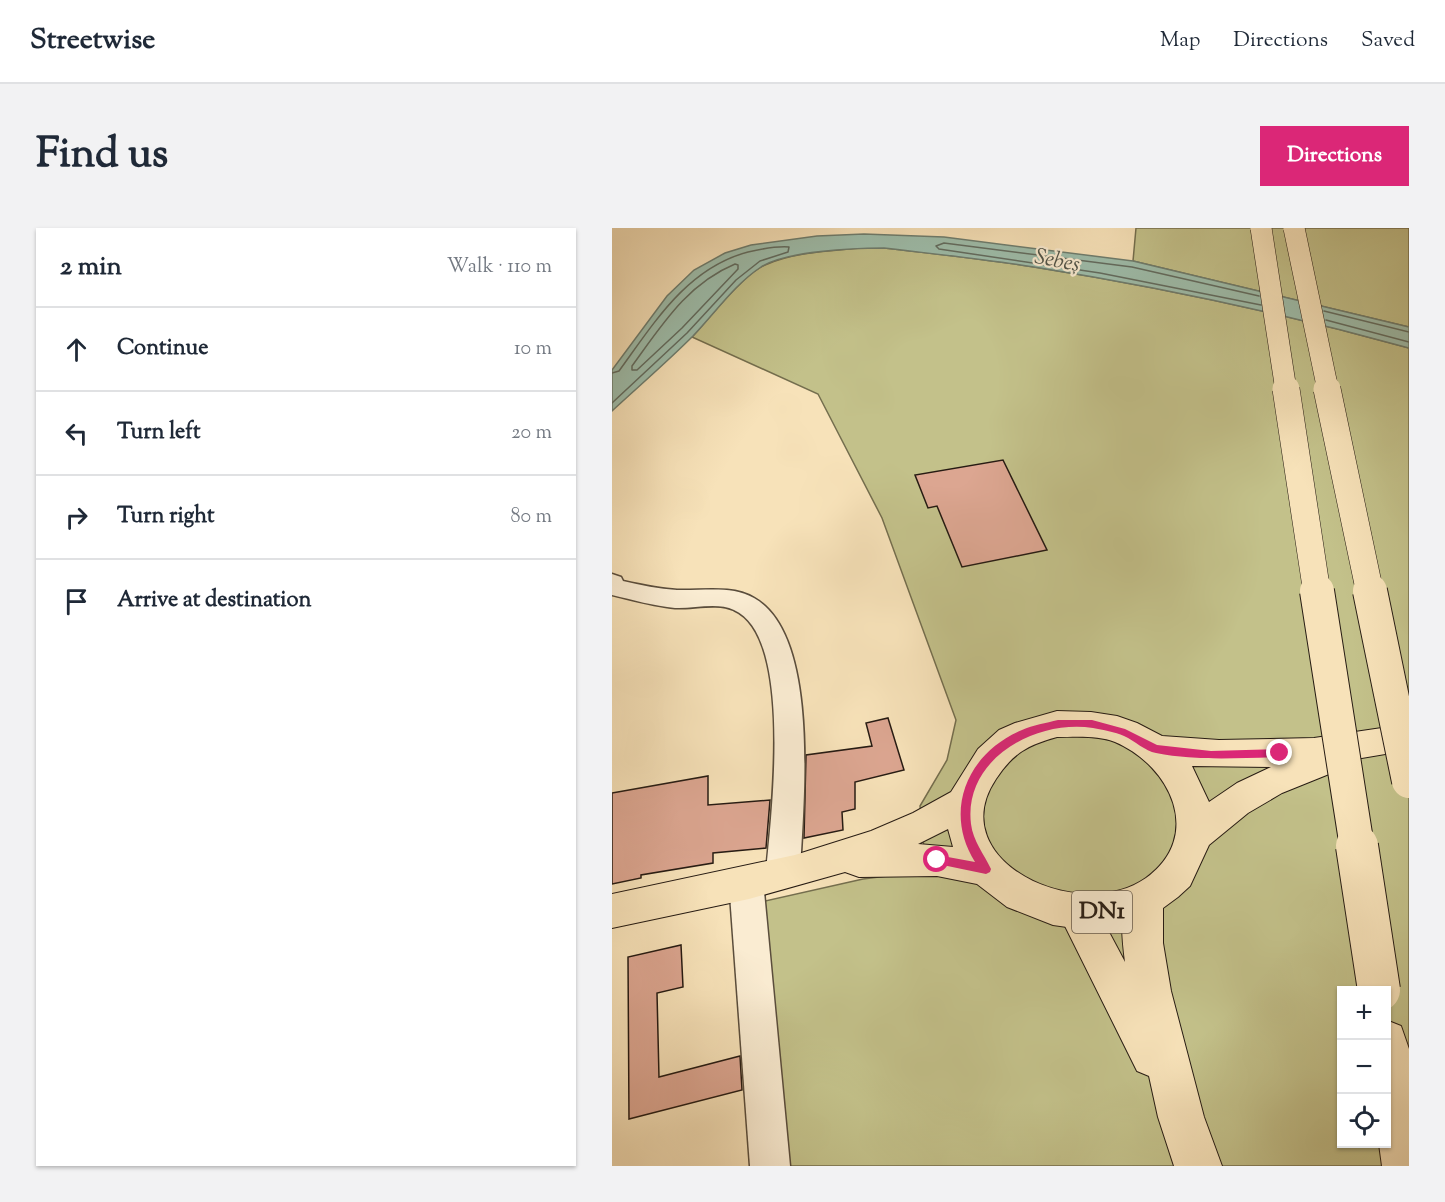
<!DOCTYPE html>
<html lang="en">
<head>
<meta charset="utf-8">
<style>
	body { margin:0; font-family:"Sorts Mill Goudy",serif; background:#f2f2f3; color:#1f2937 }
	.controls { position:absolute; right:18px; bottom:18px; display:grid; overflow:hidden; border-radius:0px; box-shadow:0 2px 4px #0004 }
	.controls button { width:54px; height:54px; display:grid; place-items:center; padding:0; border:0; border-bottom:2px solid #e0e1e3; background:#fff; color:#1f2937; font:30px sans-serif }
	.stop { position:absolute; width:18px; height:18px; margin:-14px; border:4px solid #db2777; border-radius:50%; background:#fff }
	.stop.end { background:#db2777; border-color:#fff; box-shadow:0 2px 6px #0008 }
	.list { margin:0; padding:0; list-style:none }
	h2 { display:flex; justify-content:space-between; align-items:center; height:78px; margin:0; padding:0 24px; font-size:26px }
	h2 small { font-size:20px; font-weight:400; color:#747a83 }
	.list li { display:grid; grid-template-columns:39px 1fr auto; gap:18px; align-items:center; box-sizing:border-box; height:84px; padding:0 24px; border-top:2px solid #e0e1e3 }
	.list b { display:block; font-size:22px; white-space:nowrap }
	.list em { font-size:20px; font-style:normal; color:#747a83 }
	.icon { flex:none; width:33px; height:33px; fill:none; stroke:currentColor; stroke-width:2; stroke-linecap:round; stroke-linejoin:round }
	.map { position:relative; flex:none; width:797px; height:938px; overflow:hidden; border-radius:0px }
	header { display:flex; align-items:center; gap:36px; box-sizing:border-box; height:84px; padding:0 30px; background:#fff; border-bottom:2px solid #e0e1e3 }
	header strong { font-size:28px }
	nav { display:flex; gap:33px; margin-inline-start:auto; font-size:21px }
	.intro { display:flex; align-items:center; justify-content:space-between; box-sizing:border-box; height:144px; padding:0 36px }
	h1 { margin:0; font-size:42px }
	.button { padding:15px 27px; border-radius:0px; background:#db2777; color:#fff; font-size:21px; font-weight:700 }
	main { display:flex; gap:36px; padding:0 36px }
	aside { flex:1; background:#fff; border-radius:0px; box-shadow:0 2px 4px #0004 }
	.map>svg:first-child { display:block }
	.green { fill:#c3c18a; stroke:#746e4e; stroke-width:1.5; fill-rule:evenodd }
	.water { fill:#9ebeac; stroke:#6e7d6f; stroke-width:1.5 }
	.lines { fill:none; stroke-linecap:round; stroke-linejoin:round }
	.shore { stroke:#626c60; stroke-width:1.5 }
	.building { fill:#dca691; stroke:#261b13; stroke-width:1.5 }
	.minor-casing { stroke:#5a4d3c; stroke-width:3 }
	.major-casing { stroke:#261b13; stroke-width:2 }
	.highway-casing { stroke:#261b13; stroke-width:2 }
	.minor { fill:#faecd2; fill-rule:evenodd }
	.major { fill:#f7e2b9; fill-rule:evenodd }
	.highway { fill:#f7e2b9; fill-rule:evenodd }
	.highway-bridge-far3-casing { stroke:#261b13; stroke-width:22; stroke-linecap:butt }
	.highway-bridge-far2-casing { stroke:#261b13; stroke-width:28; stroke-linecap:butt }
	.highway-bridge-far1-casing { stroke:#261b13; stroke-width:36; stroke-linecap:butt }
	.highway-bridge-casing { stroke:#261b13; stroke-width:44; stroke-linecap:butt }
	.highway-bridge-far3 { stroke:#f7e2b9; stroke-width:21 }
	.highway-bridge-far2 { stroke:#f7e2b9; stroke-width:27 }
	.highway-bridge-far1 { stroke:#f7e2b9; stroke-width:34 }
	.highway-bridge { stroke:#f7e2b9; stroke-width:42 }
	.route { fill:#db2777 }
	.labels { text-anchor:middle; dominant-baseline:central; stroke-width:4.5; stroke-linejoin:round; paint-order:stroke }
	.far-water-label { font-size:22px; font-style:italic; fill:#505449; stroke:#faecd2 }
	.shield { fill:#faecd2; stroke:#665a4c; stroke-width:1.5 }
	.shield-label { font-size:24px; font-weight:bold; fill:#261b13 }
</style>
</head>
<body>
<header>
<strong>Streetwise</strong>
<nav><a>Map</a><a>Directions</a><a>Saved</a></nav>
</header>
<div class="intro"><h1>Find us</h1><a class="button">Directions</a></div>
<main>
<aside>
<h2>2 min<small>Walk · 110 m</small></h2>
<ul class="list">
<li><svg class="icon" aria-label="ahead" viewBox="0 0 24 24"><path d="M12 20V5M6 11l6-6 6 6"/></svg><div><b>Continue</b></div><em>10 m</em></li>
<li><svg class="icon" aria-label="left" viewBox="0 0 24 24"><path d="M17 20v-9H6M10 6l-5 5 5 5"/></svg><div><b>Turn left</b></div><em>20 m</em></li>
<li><svg class="icon" aria-label="right" viewBox="0 0 24 24"><path d="M7 20v-9h11M14 6l5 5-5 5"/></svg><div><b>Turn right</b></div><em>80 m</em></li>
<li><svg class="icon" aria-label="arrive" viewBox="0 0 24 24"><path d="M6 21V4h12l-3 4 3 4H6"/></svg><div><b>Arrive at destination</b></div></li>
</ul>
</aside>
<div class="map">
<svg width="797" height="938" viewBox="0 0 797 938">
	<rect width="100%" height="100%" fill="#f7e2b9"/>
	<filter id="stains"><feTurbulence type="fractalNoise" baseFrequency=".00333" numOctaves="4"/><feColorMatrix values="0 0 0 0 .2 0 0 0 0 .09 0 0 0 0 .02 0 0 0 .5 -.17"/></filter>
	<radialGradient id="worn" r=".72"><stop offset=".6" stop-color="#630" stop-opacity="0"/><stop offset="1" stop-color="#630" stop-opacity=".3"/></radialGradient>
	<g class="green">
		<path d="M524,0H797V99L521,33Z"/>
		<path d="M249,20H272C322,26 372,31 422,39C548,59 674,86 797,120V938H176L153,673L251,651L314,643L308,578L335,532L344,492L270,290L206,166L80,109C97,91 131,46 153,37C183,24 217,23 249,20ZM730,762H774V916H730Z"/>
	</g>
	<path class="water" d="M252,6L332,9L521,33L797,99V120C674,86 548,59 422,39C372,31 322,26 272,20C243,20 173,23 149,39C123,56 103,85 81,108C55,134 27,158 0,183V142L55,68L82,42L113,25L139,17L205,8Z"/>
	<g class="lines">
		<g class="shore">
			<path d="M123,36L126,37V41L70,100L25,142H20V138C50,97 75,56 123,36Z"/>
			<path d="M647,68L520,39L332,15L324,18L327,21L488,45L649,77"/>
			<path d="M712,83L797,104"/>
			<path d="M714,92L797,114"/>
			<path d="M0,145L7,143C42,95 75,40 136,24C149,21 164,18 177,19L176,24L148,33L124,52L75,105L0,175"/>
		</g>
	</g>
	<g class="building">
		<path d="M391,232L435,322L350,339L325,278L316,280L303,247Z"/>
		<path d="M276,490L292,542L243,554V581L230,584L231,602L192,610L194,527L260,518L254,495Z"/>
		<path d="M96,548V577L158,572L154,620L101,625V635L29,647V650L0,656V565Z"/>
		<path d="M69,717L71,759L45,765L47,849L128,828L130,862L17,891L16,729Z"/>
	</g>
	<g class="lines">
		<defs>
			<g id="minor">
				<path d="M0,346L9,349L11,353C29,357 47,361 65,362C90,363 120,357 142,370C209,408 191,577 188,644L183,654L171,658L159,654L154,644C159,590 182,408 122,382C105,374 81,381 63,380C42,378 21,372 0,367Z"/>
				<path d="M134,639L146,643L151,653L178,938H138L117,653L122,643Z"/>
			</g>
			<path id="major" d="M445,483L479,484L505,488L525,495L550,508L607,512L702,510L797,496V522L732,533L727,542L670,565L636,585L597,617L578,658L566,669L547,683L511,696L476,702L441,697L395,679L365,656L325,648L247,649L233,644L137,671L0,700V666L183,627L259,603L301,585L339,564L366,521L387,502L403,495ZM445,509C463,509 486,507 503,514C559,538 592,608 534,650C467,697 329,633 384,551C401,525 416,517 445,509ZM580,538L659,539L625,555L597,574ZM336,601L341,619L306,616Z"/>
			<g id="highway">
				<path d="M531,656L545,661L551,673V715L559,763L592,889L610,938H562L546,889L537,848L525,843L447,686L453,674L467,668L481,674L513,734C510,710 507,683 517,661Z"/>
				<path d="M774,792L789,798L797,821V938H770L767,916H774Z"/>
			</g>
		</defs>
		<use href="#minor" class="minor-casing"/>
		<use href="#major" class="major-casing"/>
		<use href="#highway" class="highway-casing"/>
		<use href="#minor" class="minor"/>
		<use href="#major" class="major"/>
		<use href="#highway" class="highway"/>
		<defs>
			<g id="highway-bridge-far3">
				<path d="M649,0L674,162"/>
				<path d="M682,0L716,162"/>
			</g>
			<g id="highway-bridge-far2">
				<path d="M674,161L705,365"/>
				<path d="M715,161L758,365"/>
			</g>
			<g id="highway-bridge-far1">
				<path d="M705,363L745,619"/>
				<path d="M758,363L797,553"/>
			</g>
			<path id="highway-bridge" d="M745,618L767,762"/>
		</defs>
		<use href="#highway-bridge-far3" class="highway-bridge-far3-casing"/>
		<use href="#highway-bridge-far2" class="highway-bridge-far2-casing"/>
		<use href="#highway-bridge-far1" class="highway-bridge-far1-casing"/>
		<use href="#highway-bridge" class="highway-bridge-casing"/>
		<use href="#highway-bridge-far3" class="highway-bridge-far3"/>
		<use href="#highway-bridge-far2" class="highway-bridge-far2"/>
		<use href="#highway-bridge-far1" class="highway-bridge-far1"/>
		<use href="#highway-bridge" class="highway-bridge"/>
	</g>
	<path class="route" d="M446,492H480L513,501L545,517L599,523L668,521L673,525L668,529C626,530 585,533 544,525C533,523 523,513 512,508C503,504 491,502 481,500C424,491 351,531 359,596C361,613 372,626 379,641L378,644L374,646L321,635V628L325,627L363,634C331,583 355,525 410,502C421,497 434,495 446,492Z"/>
	<g class="labels">
		<g class="far-water-label">
			<text transform="translate(445 34) rotate(11)">Sebeș</text>
		</g>
		<rect class="shield" x="460" y="663" width="60" height="42" rx="4.5"/>
		<g class="shield-label">
			<text x="490" y="684">DN1</text>
		</g>
	</g>
	<rect width="100%" height="100%" filter="url(#stains)"/>
	<rect width="100%" height="100%" fill="url(#worn)"/>
</svg>
<div class="controls">
<button>+</button>
<button>−</button>
<button><svg class="icon" aria-label="locate" viewBox="0 0 24 24"><circle cx="12" cy="12" r="6"/><path d="M12 2v4M12 18v4M2 12h4M18 12h4"/></svg></button>
</div>
<div class="stop" style="left:325px;top:632px"></div>
<div class="stop end" style="left:668px;top:525px"></div>
</div>
</main>
</body>
</html>
